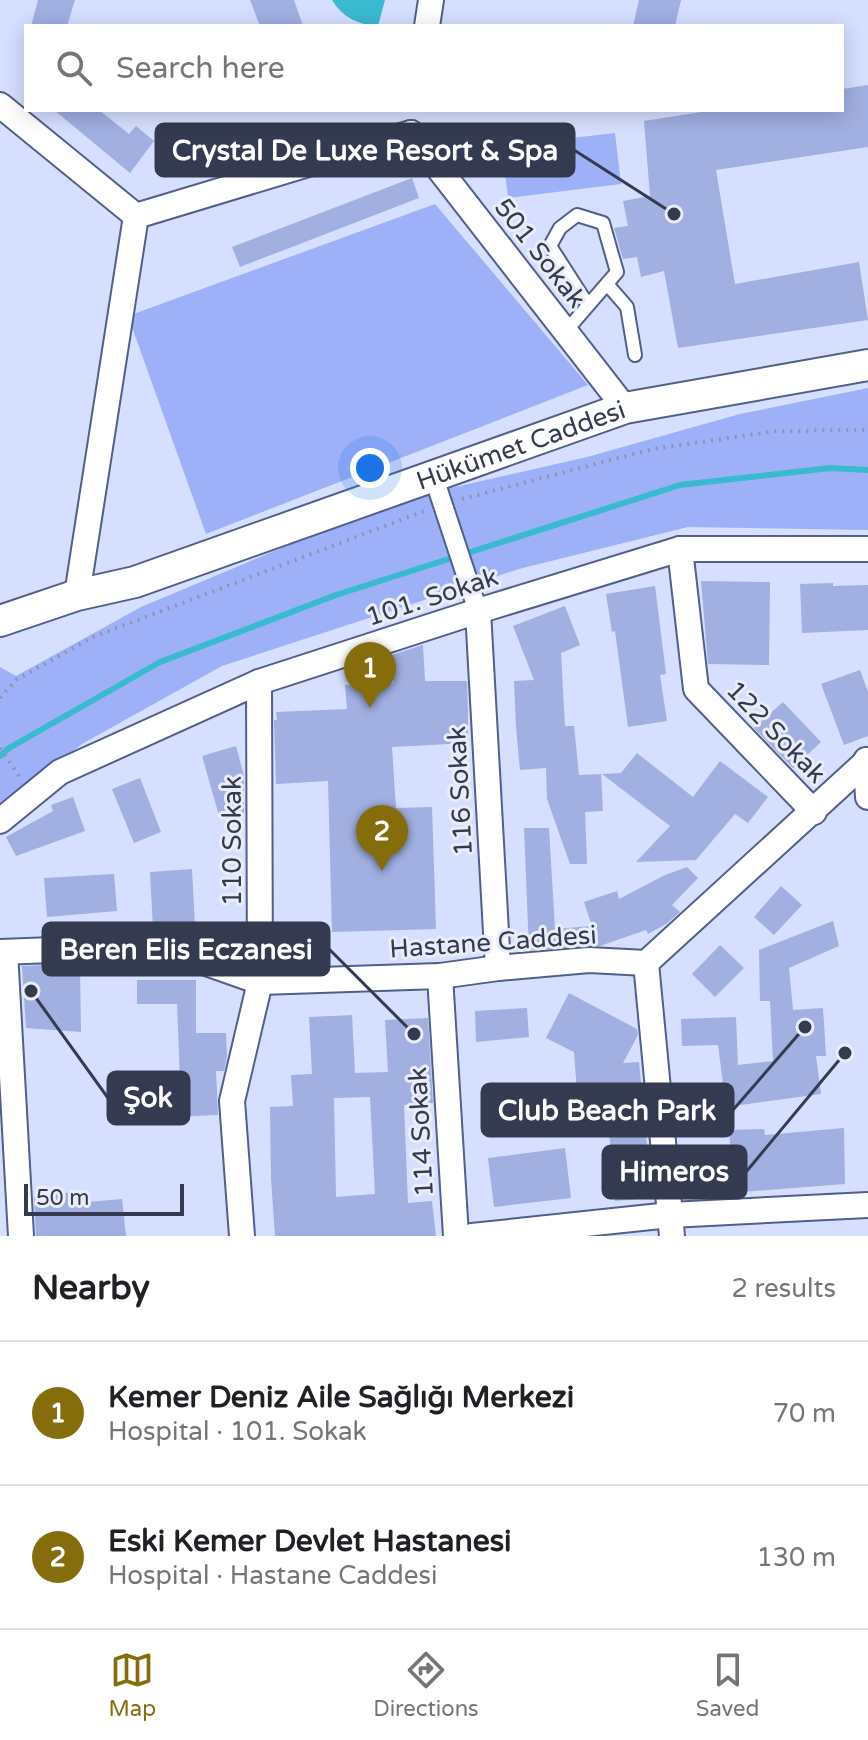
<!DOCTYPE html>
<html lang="en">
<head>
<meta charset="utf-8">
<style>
	body { margin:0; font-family:"Varela Round",sans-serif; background:#f2f2f2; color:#202124 }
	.scale { position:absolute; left:24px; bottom:20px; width:160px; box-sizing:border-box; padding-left:8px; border:4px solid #343a4f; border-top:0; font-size:22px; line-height:28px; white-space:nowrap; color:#343a4f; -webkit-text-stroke:6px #eaedf8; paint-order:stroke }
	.you { position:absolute; left:370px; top:468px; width:28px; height:28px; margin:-20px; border:6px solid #fff; border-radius:50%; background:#1a73e8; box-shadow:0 0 0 12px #1a73e833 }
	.badge { display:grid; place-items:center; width:52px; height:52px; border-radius:50%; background:#866d0b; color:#fff; font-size:26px; font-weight:700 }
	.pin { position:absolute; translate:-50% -66px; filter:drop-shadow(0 2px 4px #0008) }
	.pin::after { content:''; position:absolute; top:42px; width:28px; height:24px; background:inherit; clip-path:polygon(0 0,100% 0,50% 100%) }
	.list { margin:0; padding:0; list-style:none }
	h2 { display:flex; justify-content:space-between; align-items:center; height:104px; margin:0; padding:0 32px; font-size:34px }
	h2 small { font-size:26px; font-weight:400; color:#757577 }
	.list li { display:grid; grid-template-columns:52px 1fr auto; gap:24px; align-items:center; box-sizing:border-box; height:144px; padding:0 32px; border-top:2px solid #e0e0e0 }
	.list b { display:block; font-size:30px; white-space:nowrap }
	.list p { margin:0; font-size:26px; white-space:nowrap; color:#757577 }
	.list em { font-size:26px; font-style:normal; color:#757577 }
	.icon { flex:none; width:44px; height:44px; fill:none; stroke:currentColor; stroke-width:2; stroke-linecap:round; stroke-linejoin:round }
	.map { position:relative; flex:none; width:868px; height:1236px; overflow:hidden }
	.search { position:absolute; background:#fff; box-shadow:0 4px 20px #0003; left:24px; right:24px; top:24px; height:88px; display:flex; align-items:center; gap:20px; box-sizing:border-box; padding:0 28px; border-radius:0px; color:#757577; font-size:30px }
	.sheet { height:392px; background:#fff }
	nav { display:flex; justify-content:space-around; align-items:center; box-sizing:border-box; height:112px; border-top:2px solid #e0e0e0; background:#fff; font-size:22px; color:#757577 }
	nav a { display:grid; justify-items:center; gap:4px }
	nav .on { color:#866d0b }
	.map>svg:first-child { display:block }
	.green { fill:#9eb1f8 }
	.water { fill:#3abad1 }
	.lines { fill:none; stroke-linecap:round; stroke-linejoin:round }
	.stream { stroke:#3abad1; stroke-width:6 }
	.building { fill:#a1afe1; fill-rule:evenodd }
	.service-casing { stroke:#525e8b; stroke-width:16 }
	.pedestrian-casing { stroke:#525e8b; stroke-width:22 }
	.minor-casing { stroke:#525e8b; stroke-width:28 }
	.tertiary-casing { stroke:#525e8b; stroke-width:34 }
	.path { stroke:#8c94af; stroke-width:4; stroke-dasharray:2 6; stroke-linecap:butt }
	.service { stroke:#fff; stroke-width:12 }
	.pedestrian { stroke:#fff; stroke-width:18 }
	.minor { stroke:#fff; stroke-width:24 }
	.tertiary { stroke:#fff; stroke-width:30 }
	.labels { text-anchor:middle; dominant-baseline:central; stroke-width:6; stroke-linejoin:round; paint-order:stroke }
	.street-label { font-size:26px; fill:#343a4f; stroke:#eaedf8 }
	.leader { fill:none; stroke:#343a4f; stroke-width:3 }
	.callout-dot { fill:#343a4f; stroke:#eaedf8; stroke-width:3 }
	.callout { fill:#343a4f; stroke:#343a4f; stroke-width:3 }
	.callout-label { font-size:28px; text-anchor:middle; font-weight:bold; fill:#fff }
</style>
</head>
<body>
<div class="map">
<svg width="868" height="1236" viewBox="0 0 868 1236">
	<rect width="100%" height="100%" fill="#d6dfff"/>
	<g class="green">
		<path d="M615,133L621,184L508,198L502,146Z"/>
		<path d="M435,204L588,385L206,534L128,316Z"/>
		<path d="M868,388V530L688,527L519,569L222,666L82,744L0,807V667L16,676L141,607L393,501L587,457L740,414Z"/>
	</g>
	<path class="water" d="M332,0H385L378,26C358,25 342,17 332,0Z"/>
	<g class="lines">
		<path class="stream" d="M0,756L9,748L160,662L336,595L680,485L830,468L868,470"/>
	</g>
	<g class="building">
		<path d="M38,0H75L67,26H31Z"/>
		<path d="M250,0H294L303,26H260Z"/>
		<path d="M639,0H681L675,26H633Z"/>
		<path d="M868,85V147L716,170L735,284L859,262L868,320L678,348L664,271L641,277L637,257L623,259L614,228L628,226L623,201L650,196L644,121L714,110H842V89Z"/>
		<path d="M54,110H99L129,134L136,126L154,141L130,173Z"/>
		<path d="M412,178L419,198L240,267L232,247Z"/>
		<path d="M701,581L770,582L769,665L708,664Z"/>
		<path d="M833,583V586L868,585V630L802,633L800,584Z"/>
		<path d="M655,586L666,674L660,675L667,721L628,727L615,631L612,632L606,594Z"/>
		<path d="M565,606L580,645L561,653L565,726H574L579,775L601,774L603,811L585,812L587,864H570L547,799L546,768L520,770L516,727L514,681L534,680L513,626Z"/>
		<path d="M423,645L425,681H467L468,710V743L392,747L396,808L432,807L436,929L332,932L328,781L276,784L274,720H277L276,712L347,709L345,685L393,683L392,655Z"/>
		<path d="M860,670L868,692V736L844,745L821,684Z"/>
		<path d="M783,702L821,742L793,768L754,728Z"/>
		<path d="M236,746L244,776V813L220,819L202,756Z"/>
		<path d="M637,753L693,797L720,761L768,797L748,823L735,814L696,860L636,862L670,826L602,774L621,773Z"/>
		<path d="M140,778L161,832L134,843L112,789Z"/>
		<path d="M73,797L85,831L16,856L6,837L53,811L51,805Z"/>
		<path d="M524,828H549L555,929L592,926L584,902L617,891L619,899L665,875L687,867L698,878L672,905L680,912L666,924L648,934L646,930L600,946L529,950Z"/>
		<path d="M192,869L195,926L153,928L150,872Z"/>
		<path d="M114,874L117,911L47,917L44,878Z"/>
		<path d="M781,886L802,905L774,935L754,917Z"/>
		<path d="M833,921L839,946L789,968L793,1010L823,1008L826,1056H816L821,1094L726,1107L718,1045L682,1046L681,1019L736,1017L738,1065L773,1061L770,1001H760L759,950Z"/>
		<path d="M720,945L744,968L715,997L692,974Z"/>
		<path d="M47,965L80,967L81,1032L26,1028L22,966Z"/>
		<path d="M137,980H196V1033H226L227,1057L224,1071H216L218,1115L169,1117L168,1079H180L177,1004H137Z"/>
		<path d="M569,993L637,1029L638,1035L623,1063L639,1062L652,1198L615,1201L609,1130L580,1133L574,1052L546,1038Z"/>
		<path d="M527,1008L529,1037L476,1042L475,1011Z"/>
		<path d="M352,1015L355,1073L388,1072L385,1020L428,1018L433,1103L404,1105L408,1203L432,1201L436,1236H275L271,1179L270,1107L293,1106L291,1075L312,1074L309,1017ZM370,1097L375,1194L336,1197L334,1098Z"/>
		<path d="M844,1128L845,1184L692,1196L690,1160L731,1157L729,1130L764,1129L765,1135Z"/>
		<path d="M565,1148L571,1198L494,1207L488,1158Z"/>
		<path d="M74,1192L75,1203L122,1199L126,1236H36L34,1196Z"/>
	</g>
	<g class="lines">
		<defs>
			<g id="service">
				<path d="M607,284L627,307L635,355"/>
				<path d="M566,331L617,272L603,223L577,215L560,228L550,246L588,305"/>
			</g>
			<path id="pedestrian" d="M433,475L478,611"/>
			<g id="minor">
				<path d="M427,26L431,0"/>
				<path d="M0,105L136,216L411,133"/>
				<path d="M411,133L625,408"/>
				<path d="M680,549L696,689L814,812"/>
				<path d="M77,595L136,216"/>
				<path d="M478,611L498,968"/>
				<path d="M866,760L868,797"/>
				<path d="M0,821L60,772L259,682L478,611L680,549H868"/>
				<path d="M0,952L158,946L260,982L440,976L498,968L589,960L646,963L868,760"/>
				<path d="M5,952L21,1236"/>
				<path d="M646,963L672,1236"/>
				<path d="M440,976L456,1236"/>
				<path d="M242,1236L232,1101L260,982L259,682"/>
				<path d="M472,1236L670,1215L868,1205"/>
			</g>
			<g id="tertiary">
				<path id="s1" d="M0,621L77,595L135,582L625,408L868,365"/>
			</g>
		</defs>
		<use href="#service" class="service-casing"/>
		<use href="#pedestrian" class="pedestrian-casing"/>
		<use href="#minor" class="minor-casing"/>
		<use href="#tertiary" class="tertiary-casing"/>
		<g class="path">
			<path d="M462,499L653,449L777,431L868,430"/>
			<path d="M0,698L16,680L93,637L427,510"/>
			<path d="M0,748L21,779"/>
		</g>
		<use href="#service" class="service"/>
		<use href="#pedestrian" class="pedestrian"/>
		<use href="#minor" class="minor"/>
		<use href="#tertiary" class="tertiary"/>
	</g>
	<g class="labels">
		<g class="street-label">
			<text transform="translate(540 253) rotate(52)">501 Sokak</text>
			<text stroke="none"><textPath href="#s1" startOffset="550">Hükümet Caddesi</textPath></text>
			<text transform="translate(432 597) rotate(-18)">101. Sokak</text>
			<text transform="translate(776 732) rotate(46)">122 Sokak</text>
			<text transform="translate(460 791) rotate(-93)">116 Sokak</text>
			<text transform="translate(232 841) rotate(-90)">110 Sokak</text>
			<text transform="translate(493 942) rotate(-4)">Hastane Caddesi</text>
			<text transform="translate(421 1132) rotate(-93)">114 Sokak</text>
		</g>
	</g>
	<path class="leader" d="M674 214L574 150M414 1034L329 949M31 991L108 1098M805 1027L733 1110M845 1053L746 1172"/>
	<g class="callout-dot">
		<circle cx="674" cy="214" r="8"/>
		<circle cx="414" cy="1034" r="8"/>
		<circle cx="31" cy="991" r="8"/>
		<circle cx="805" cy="1027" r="8"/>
		<circle cx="845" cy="1053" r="8"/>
	</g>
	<g class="callout">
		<rect x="156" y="124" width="418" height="52" rx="8"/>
		<rect x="43" y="923" width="286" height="52" rx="8"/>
		<rect x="108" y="1072" width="81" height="52" rx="8"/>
		<rect x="482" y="1084" width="251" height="52" rx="8"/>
		<rect x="603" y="1146" width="143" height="52" rx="8"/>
	</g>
	<g class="callout-label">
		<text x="365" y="160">Crystal De Luxe Resort &amp; Spa</text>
		<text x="186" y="959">Beren Elis Eczanesi</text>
		<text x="148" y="1107">Şok</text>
		<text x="607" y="1120">Club Beach Park</text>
		<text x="674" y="1181">Himeros</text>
	</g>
</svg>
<div class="scale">50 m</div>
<div class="you"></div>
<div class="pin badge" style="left:370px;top:708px">1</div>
<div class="pin badge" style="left:382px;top:871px">2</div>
<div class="search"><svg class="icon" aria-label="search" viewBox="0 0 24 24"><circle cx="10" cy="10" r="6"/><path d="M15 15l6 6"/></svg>Search here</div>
</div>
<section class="sheet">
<h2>Nearby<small>2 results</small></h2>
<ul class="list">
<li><span class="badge">1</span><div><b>Kemer Deniz Aile Sağlığı Merkezi</b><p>Hospital · 101. Sokak</p></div><em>70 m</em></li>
<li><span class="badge">2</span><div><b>Eski Kemer Devlet Hastanesi</b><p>Hospital · Hastane Caddesi</p></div><em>130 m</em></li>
</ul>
</section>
<nav>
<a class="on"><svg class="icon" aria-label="map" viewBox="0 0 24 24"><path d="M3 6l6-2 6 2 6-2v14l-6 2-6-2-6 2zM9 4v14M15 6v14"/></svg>Map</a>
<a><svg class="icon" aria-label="directions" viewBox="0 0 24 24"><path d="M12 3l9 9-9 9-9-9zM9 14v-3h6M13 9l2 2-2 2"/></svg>Directions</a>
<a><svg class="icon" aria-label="saved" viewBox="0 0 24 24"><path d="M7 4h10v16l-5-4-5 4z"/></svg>Saved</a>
</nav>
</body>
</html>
